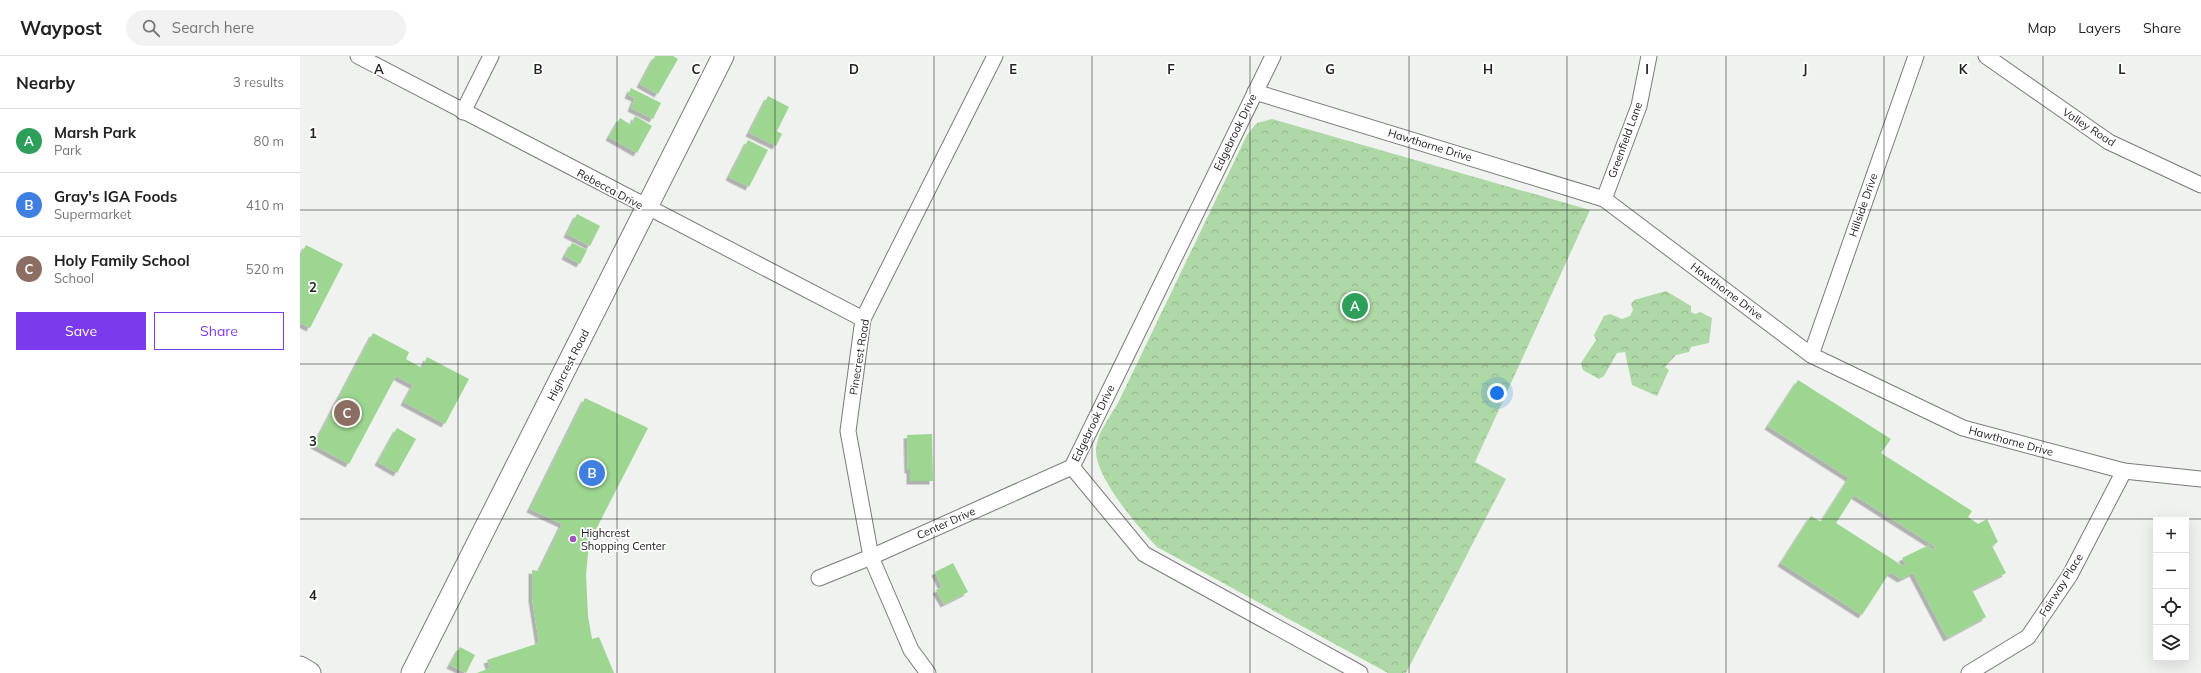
<!DOCTYPE html>
<html lang="en">
<head>
<meta charset="utf-8">
<style>
	body { margin:0; font-family:Mulish,sans-serif; background:#f2f2f2; color:#222 }
	.controls { position:absolute; right:12px; bottom:12px; display:grid; overflow:hidden; border-radius:0px; box-shadow:0 4px 16px #0002 }
	.controls button { width:36px; height:36px; display:grid; place-items:center; padding:0; border:0; border-bottom:1px solid #e0e0e0; background:#fff; color:#222; font:20px sans-serif }
	.you { position:absolute; left:1197px; top:337px; width:14px; height:14px; margin:-10px; border:3px solid #fff; border-radius:50%; background:#1a73e8; box-shadow:0 0 0 6px #1a73e833 }
	.badge { display:grid; place-items:center; width:26px; height:26px; border-radius:50%; background:#7c3aed; color:#fff; font-size:13px; font-weight:700 }
	.pin { position:absolute; translate:-50% -50%; border:2px solid #fff; box-shadow:0 1px 4px #0006 }
	.list { margin:0; padding:0; list-style:none }
	h2 { display:flex; justify-content:space-between; align-items:center; height:52px; margin:0; padding:0 16px; font-size:17px }
	h2 small { font-size:13px; font-weight:400; color:#767676 }
	.list li { display:grid; grid-template-columns:26px 1fr auto; gap:12px; align-items:center; box-sizing:border-box; height:64px; padding:0 16px; border-top:1px solid #e0e0e0 }
	.list b { display:block; font-size:15px; white-space:nowrap }
	.list p { margin:0; font-size:13px; white-space:nowrap; color:#767676 }
	.list em { font-size:13px; font-style:normal; color:#767676 }
	.actions { display:flex; gap:8px; padding:12px 16px }
	.actions a { flex:1; padding:9px 0; border:1px solid #7c3aed; border-radius:0px; text-align:center; font-size:14px; color:#7c3aed }
	.actions .main { background:#7c3aed; color:#fff }
	.icon { flex:none; width:22px; height:22px; fill:none; stroke:currentColor; stroke-width:2; stroke-linecap:round; stroke-linejoin:round }
	.map { position:relative; flex:none; width:1901px; height:617px; overflow:hidden }
	header { display:flex; align-items:center; gap:24px; box-sizing:border-box; height:56px; padding:0 20px; background:#fff; border-bottom:1px solid #e0e0e0 }
	header strong { font-size:19px }
	nav { display:flex; gap:22px; margin-inline-start:auto; font-size:14px }
	.search { width:280px; height:36px; background:#f2f2f2; display:flex; align-items:center; gap:10px; box-sizing:border-box; padding:0 14px; border-radius:22px; color:#767676; font-size:15px }
	main { display:flex }
	aside { flex:1; background:#fff }
	.map>svg:first-child { display:block }
	.forest { fill:url(#forest-crowns) }
	.building { fill:#9cd690; fill-rule:evenodd; filter:url(#shadow) }
	.lines { fill:none; stroke-linecap:round; stroke-linejoin:round }
	.street-casing { stroke:#797c79; stroke-width:17 }
	.secondary-casing { stroke:#797c79; stroke-width:23 }
	.street { stroke:#fff; stroke-width:15 }
	.secondary { stroke:#fff; stroke-width:21 }
	.grid { fill:none; stroke:#222321; stroke-width:1; stroke-opacity:0.55 }
	.poi-dot { fill:#a452c1; stroke:#fff; stroke-width:1.5 }
	.labels { text-anchor:middle; dominant-baseline:central; stroke-width:3.5; stroke-linejoin:round; paint-order:stroke }
	.street-label { font-size:11px; fill:#222321; stroke:#fff }
	.poi-label { font-size:11px; fill:#222321; stroke:#fff; text-anchor:start }
	.grid-label { font-size:13px; text-anchor:middle; font-weight:bold; fill:#222321; stroke:#fff; stroke-width:3.5; stroke-linejoin:round; paint-order:stroke }
</style>
</head>
<body>
<header>
<strong>Waypost</strong>
<div class="search"><svg class="icon" aria-label="search" viewBox="0 0 24 24"><circle cx="10" cy="10" r="6"/><path d="M15 15l6 6"/></svg>Search here</div>
<nav><a>Map</a><a>Layers</a><a>Share</a></nav>
</header>
<main>
<aside>
<h2>Nearby<small>3 results</small></h2>
<ul class="list">
<li><span class="badge" style="background:#2e9e5b">A</span><div><b>Marsh Park</b><p>Park</p></div><em>80 m</em></li>
<li><span class="badge" style="background:#3f7fe0">B</span><div><b>Gray's IGA Foods</b><p>Supermarket</p></div><em>410 m</em></li>
<li><span class="badge" style="background:#8d6e63">C</span><div><b>Holy Family School</b><p>School</p></div><em>520 m</em></li>
</ul>
<div class="actions"><a class="main">Save</a><a>Share</a></div>
</aside>
<div class="map">
<svg width="1901" height="617" viewBox="0 0 1901 617">
	<defs>
		<pattern id="forest-crowns" width="20" height="18" patternUnits="userSpaceOnUse"><rect width="20" height="18" fill="#aed8a6"/><path d="M2 6a3 3 0 1 1 6 0M12 15a3 3 0 1 1 6 0" fill="none" stroke="#95b98f"/></pattern>
		<filter id="shadow"><feDropShadow dx="-3.5" dy="3.5" stdDeviation="0" flood-color="#0004"/></filter>
	</defs>
	<rect width="100%" height="100%" fill="#eff2ee"/>
	<g class="forest">
		<path d="M972,63L1290,154L1175,406L1206,423L1106,617H1088L857,491C839,472 795,421 796,394C797,377 810,361 818,347L947,79L957,67Z"/>
		<path d="M1366,235L1391,250V256L1395,258L1400,256L1412,262L1409,287L1391,291L1389,296L1376,299L1365,311L1369,314L1357,340L1332,329L1325,296L1317,297L1304,320L1299,323L1283,314L1281,307L1296,284L1294,279L1304,260L1310,258L1322,263L1330,260L1333,254L1331,248L1334,244Z"/>
	</g>
	<g class="building">
		<path d="M355,0H373L378,3L358,38L340,28Z"/>
		<path d="M331,32L361,47L353,63L331,52L335,42L328,39Z"/>
		<path d="M468,40L489,51L477,75L482,78L476,90L449,77Z"/>
		<path d="M335,60L352,70L337,97L309,81L320,62L331,69Z"/>
		<path d="M448,84L468,94L449,131L429,121Z"/>
		<path d="M277,158L300,170L290,190L267,178Z"/>
		<path d="M272,187L287,194L280,208L265,200Z"/>
		<path d="M6,189L43,208L10,272L0,267V201Z"/>
		<path d="M73,277L109,296L106,303L122,312L127,301L169,323L145,368L104,346L113,329L96,320L49,408L14,389Z"/>
		<path d="M1498,324L1591,383L1581,397L1672,455L1668,461L1678,468L1687,463L1698,486L1692,490L1706,517L1672,534L1686,561L1647,582L1613,517L1601,523L1590,516L1562,559L1481,507L1511,460L1521,466L1549,422L1468,370ZM1554,439L1636,491L1631,494L1629,489L1602,502L1606,509L1603,510L1536,467Z"/>
		<path d="M285,342L348,372L289,487L286,519L288,560L292,583L299,581L314,617H177L190,612L187,604L239,587L232,542V514L239,515L262,468L230,453Z"/>
		<path d="M97,372L116,383L97,417L78,406Z"/>
		<path d="M632,378L633,425H610V414H608L607,379Z"/>
		<path d="M653,507L668,536L644,548L636,534L642,531L635,516Z"/>
		<path d="M160,591L175,599L166,617L150,609Z"/>
	</g>
	<g class="lines">
		<defs>
			<g id="street">
				<path d="M58,0L563,263"/>
				<path d="M1686,0L1809,86L1901,129"/>
				<path d="M955,36L1304,143L1511,299L1663,372L1824,415L1901,423"/>
				<path d="M163,56L191,0"/>
				<path d="M1304,143L1339,50L1349,0"/>
				<path d="M1511,299L1616,0"/>
				<path d="M772,411L973,0"/>
				<path d="M772,411L844,498L1060,617"/>
				<path d="M519,522L571,501L772,411"/>
				<path d="M628,617L611,594L571,501L548,375L563,263L695,0"/>
				<path d="M1669,617L1728,581L1770,519L1824,415"/>
			</g>
			<g id="secondary">
				<path d="M0,611L10,617"/>
				<path d="M112,617L423,0"/>
			</g>
		</defs>
		<use href="#street" class="street-casing"/>
		<use href="#secondary" class="secondary-casing"/>
		<use href="#street" class="street"/>
		<use href="#secondary" class="secondary"/>
	</g>
	<path class="grid" d="M158,0V617M317,0V617M475,0V617M634,0V617M792,0V617M950,0V617M1109,0V617M1267,0V617M1426,0V617M1584,0V617M1743,0V617M0,154H1901M0,308H1901M0,463H1901"/>
	<circle class="poi-dot" cx="273" cy="483" r="4"/>
	<g class="labels">
		<g class="street-label">
			<text transform="translate(1789 71) rotate(33)">Valley Road</text>
			<text transform="translate(935 76) rotate(-64)">Edgebrook Drive</text>
			<text transform="translate(1325 84) rotate(-70)">Greenfield Lane</text>
			<text transform="translate(1130 89) rotate(17)">Hawthorne Drive</text>
			<text transform="translate(310 133) rotate(28)">Rebecca Drive</text>
			<text transform="translate(1563 149) rotate(-71)">Hillside Drive</text>
			<text transform="translate(1427 235) rotate(37)">Hawthorne Drive</text>
			<text transform="translate(559 301) rotate(-81)">Pinecrest Road</text>
			<text transform="translate(268 309) rotate(-63)">Highcrest Road</text>
			<text transform="translate(793 367) rotate(-64)">Edgebrook Drive</text>
			<text transform="translate(1711 385) rotate(15)">Hawthorne Drive</text>
			<text transform="translate(646 467) rotate(-24)">Center Drive</text>
			<text transform="translate(1761 529) rotate(-58)">Fairway Place</text>
		</g>
		<g class="poi-label">
			<text x="281" y="477">Highcrest<tspan x="281" dy="13">Shopping Center</tspan></text>
		</g>
	</g>
	<g class="grid-label">
		<text x="79" y="18">A</text>
		<text x="238" y="18">B</text>
		<text x="396" y="18">C</text>
		<text x="554" y="18">D</text>
		<text x="713" y="18">E</text>
		<text x="871" y="18">F</text>
		<text x="1030" y="18">G</text>
		<text x="1188" y="18">H</text>
		<text x="1347" y="18">I</text>
		<text x="1505" y="18">J</text>
		<text x="1663" y="18">K</text>
		<text x="1822" y="18">L</text>
		<text x="13" y="82">1</text>
		<text x="13" y="236">2</text>
		<text x="13" y="390">3</text>
		<text x="13" y="544">4</text>
	</g>
</svg>
<div class="controls">
<button>+</button>
<button>−</button>
<button><svg class="icon" aria-label="locate" viewBox="0 0 24 24"><circle cx="12" cy="12" r="6"/><path d="M12 2v4M12 18v4M2 12h4M18 12h4"/></svg></button>
<button><svg class="icon" aria-label="layers" viewBox="0 0 24 24"><path d="M12 4l9 5-9 5-9-5zM3 14l9 5 9-5"/></svg></button>
</div>
<div class="you"></div>
<div class="pin badge" style="left:1055px;top:250px;background:#2e9e5b">A</div>
<div class="pin badge" style="left:292px;top:417px;background:#3f7fe0">B</div>
<div class="pin badge" style="left:47px;top:357px;background:#8d6e63">C</div>
</div>
</main>
</body>
</html>
